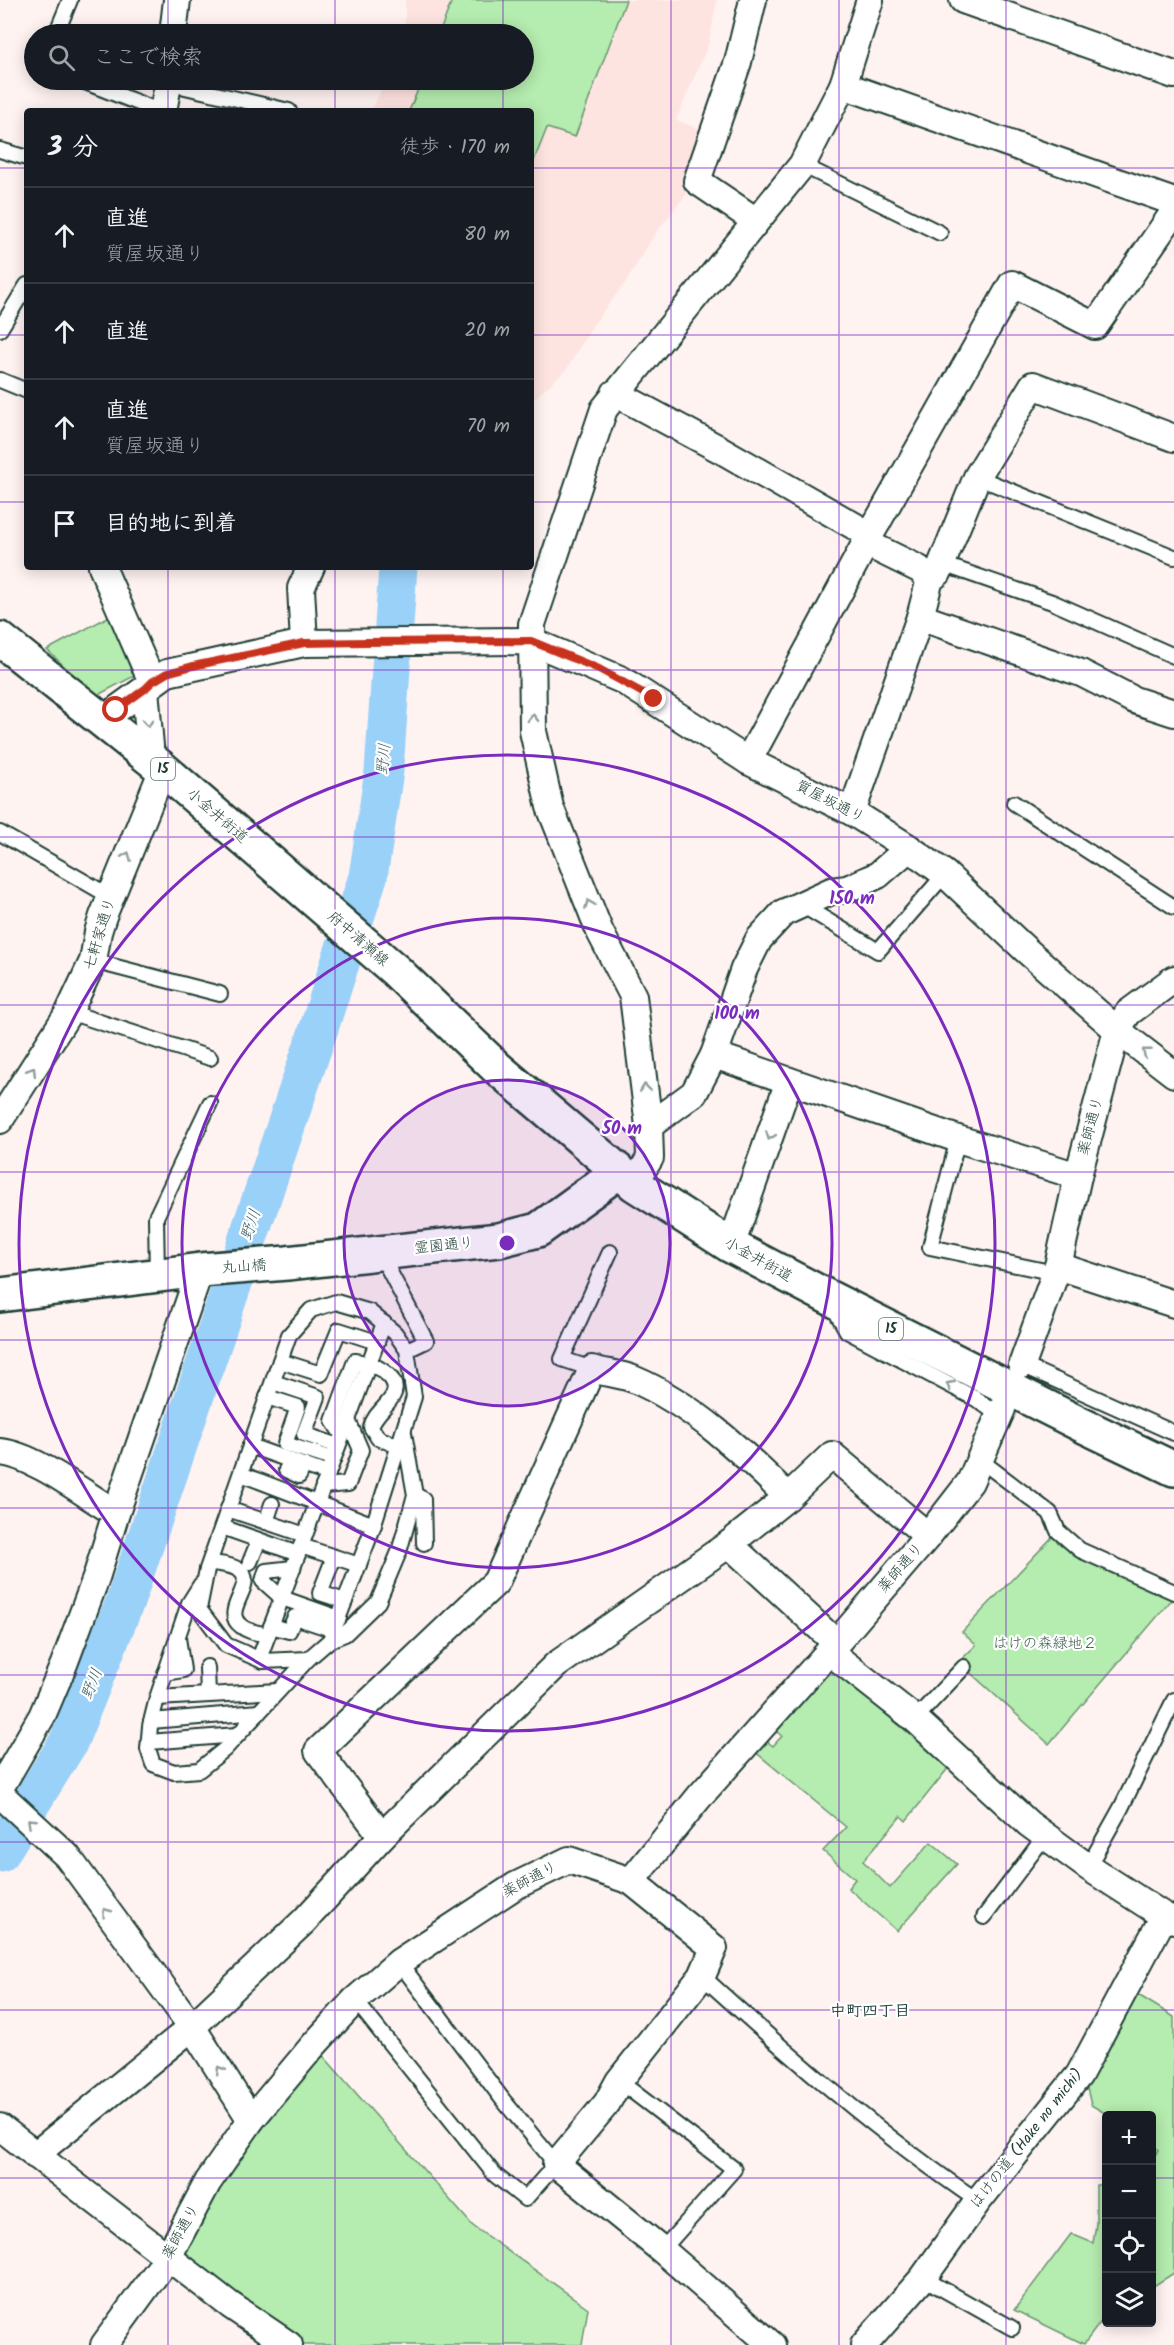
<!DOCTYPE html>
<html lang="ja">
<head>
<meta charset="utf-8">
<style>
	body { margin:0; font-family:Kalam,"Klee One",sans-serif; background:#20242c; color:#f1f3f6 }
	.controls { position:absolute; right:18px; bottom:18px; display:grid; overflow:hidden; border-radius:6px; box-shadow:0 3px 15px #0003 }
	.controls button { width:54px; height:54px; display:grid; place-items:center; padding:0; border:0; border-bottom:2px solid #363941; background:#171b24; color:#f1f3f6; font:30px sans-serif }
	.stop { position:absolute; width:18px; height:18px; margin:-14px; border:4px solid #c8321e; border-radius:50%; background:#fff }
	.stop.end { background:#c8321e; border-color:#fff; box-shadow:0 2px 6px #0008 }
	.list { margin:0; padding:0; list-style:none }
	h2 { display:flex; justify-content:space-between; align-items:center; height:78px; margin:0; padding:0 24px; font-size:26px }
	h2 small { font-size:20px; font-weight:400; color:#9ea1a6 }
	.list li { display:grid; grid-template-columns:39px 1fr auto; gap:18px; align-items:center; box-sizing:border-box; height:96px; padding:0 24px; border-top:2px solid #363941 }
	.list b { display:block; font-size:22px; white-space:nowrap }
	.list p { margin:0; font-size:20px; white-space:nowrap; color:#9ea1a6 }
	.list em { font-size:20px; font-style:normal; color:#9ea1a6 }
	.icon { flex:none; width:33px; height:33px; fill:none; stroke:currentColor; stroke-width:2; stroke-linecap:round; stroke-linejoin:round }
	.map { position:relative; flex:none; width:1174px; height:2345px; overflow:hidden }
	.search { position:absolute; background:#171b24; box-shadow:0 3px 15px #0003; left:24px; top:24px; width:510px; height:66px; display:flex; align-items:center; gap:15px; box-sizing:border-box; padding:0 21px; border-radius:33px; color:#9ea1a6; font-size:22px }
	.panel { position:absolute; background:#171b24; box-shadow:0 3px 15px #0003; left:24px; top:108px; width:510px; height:462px; border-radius:6px }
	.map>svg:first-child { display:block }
	.built { fill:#fee4e0 }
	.green { fill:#b5ecaf; stroke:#6a9472; stroke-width:1.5 }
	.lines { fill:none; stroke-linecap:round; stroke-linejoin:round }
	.river { stroke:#9ad1f9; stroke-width:39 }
	.service-casing { stroke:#1f3d34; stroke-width:18 }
	.minor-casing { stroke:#1f3d34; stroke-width:30 }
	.tertiary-casing { stroke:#1f3d34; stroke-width:38 }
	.primary-casing { stroke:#1f3d34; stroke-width:38 }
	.service { stroke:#fff; stroke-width:14 }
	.minor { stroke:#fff; stroke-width:26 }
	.tertiary { stroke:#fff; stroke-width:33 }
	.primary { stroke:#fff; stroke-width:33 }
	.oneway { stroke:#8f9e9a }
	.route { stroke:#c8321e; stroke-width:8 }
	.grid { fill:none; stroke:#7b2cbf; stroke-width:1.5; stroke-opacity:0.55 }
	.ring { fill:none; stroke:#7b2cbf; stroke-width:3 }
	.labels { text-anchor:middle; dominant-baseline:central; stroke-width:4.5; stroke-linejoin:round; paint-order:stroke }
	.shield { fill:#fff; stroke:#627771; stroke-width:1.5 }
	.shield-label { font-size:14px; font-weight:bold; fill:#1f3d34 }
	.street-label { font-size:15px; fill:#1f3d34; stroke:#fff }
	.park-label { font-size:15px; fill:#3d604d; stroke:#fff }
	.water-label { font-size:16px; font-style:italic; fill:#3e6265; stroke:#fff }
	.neighbourhood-label { font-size:16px; font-weight:bold; fill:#1f3d34; stroke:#fff }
	.centre { fill:#7b2cbf; stroke:#fff; stroke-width:3 }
	.ring-label { font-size:18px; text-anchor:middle; font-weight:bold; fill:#7b2cbf; stroke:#fff; stroke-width:4.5; stroke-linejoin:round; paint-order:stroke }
</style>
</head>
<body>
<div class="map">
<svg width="1174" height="2345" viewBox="0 0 1174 2345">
	<rect width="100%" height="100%" fill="#fff3f1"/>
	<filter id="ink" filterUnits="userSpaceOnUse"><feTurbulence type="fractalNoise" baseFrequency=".0167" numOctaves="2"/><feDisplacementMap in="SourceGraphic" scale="12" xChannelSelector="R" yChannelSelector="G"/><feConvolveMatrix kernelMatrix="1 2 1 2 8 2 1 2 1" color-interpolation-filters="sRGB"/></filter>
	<g filter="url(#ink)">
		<path class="built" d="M405,0H717L709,43L676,120L713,134L697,181L655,234L625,283L593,325L567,369L531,402V111H371L386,80H524V34H405Z"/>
		<g class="green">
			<path d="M452,0H626L575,137L547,128L531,168V111H409L422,80H524V34H439Z"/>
			<path d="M115,613L138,674L96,696L47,650Z"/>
			<path d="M1058,1531L1174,1597L1049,1744L964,1667L961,1660L976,1645L962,1632Z"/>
			<path d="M831,1668L949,1767L906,1821L901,1816L863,1861L890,1888L931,1842L957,1864L897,1931L848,1888L855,1879L823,1851L846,1827L754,1751L764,1739L773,1746L782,1736L771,1728Z"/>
			<path d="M1135,1993L1174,2017V2273L1152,2287V2158L1159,2150L1152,2145V2116L1108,2115L1091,2105L1085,2080Z"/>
			<path d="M319,2051L473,2226L588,2308L582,2345H300L175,2255L213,2186Z"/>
			<path d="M1096,2185H1106V2315L1084,2344L1014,2310L1071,2234L1093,2243L1096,2224Z"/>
		</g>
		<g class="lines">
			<path class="river" d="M0,1853L68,1743L125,1602L319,1028L368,877L384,771L398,567"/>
			<defs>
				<g id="service">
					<path d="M56,34L70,0"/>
					<path d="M80,80L159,111"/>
					<path d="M168,83L289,111"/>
					<path d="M0,150L27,158"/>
					<path d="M802,165L940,233"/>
					<path d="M0,329L27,285"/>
					<path d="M0,380L27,391"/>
					<path d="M977,477L1174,557"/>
					<path d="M942,564L1052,602L1174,656"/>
					<path d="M1014,803L1174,907"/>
					<path d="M0,833L111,897"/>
					<path d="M800,904L878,951L945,874"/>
					<path d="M93,961L220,994"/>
					<path d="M69,1012L210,1058"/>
					<path d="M958,1139L930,1247L1055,1273"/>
					<path d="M380,1253L426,1341L407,1350L414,1397L371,1533L330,1640L308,1659L263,1661L226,1645L199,1609L207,1569L289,1335L311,1310L336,1302L370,1312L395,1333L407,1350"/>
					<path d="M157,1275L156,1217L210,1103"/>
					<path d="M834,1308L847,1331L976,1399L1000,1416"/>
					<path d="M280,1361L321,1374L339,1330L377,1342"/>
					<path d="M1022,1365L1174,1433"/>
					<path d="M592,1369L562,1359L610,1252"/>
					<path d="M273,1382L318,1397L304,1434L338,1446"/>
					<path d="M267,1397L298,1407L285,1444L333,1459"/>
					<path d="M342,1435L333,1421L355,1361C368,1363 379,1366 389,1376C408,1396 375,1408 371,1427L378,1438L398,1446"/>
					<path d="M250,1446L328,1474"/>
					<path d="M980,1460L1050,1513L1058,1531L1080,1550L1174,1592"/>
					<path d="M291,1461L286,1470L299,1476L304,1465"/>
					<path d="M241,1474L374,1525"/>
					<path d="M323,1486L348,1484L361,1450L348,1420"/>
					<path d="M415,1495L423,1499L424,1543"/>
					<path d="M228,1509L305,1535"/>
					<path d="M266,1522L272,1504"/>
					<path d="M222,1527L298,1554"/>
					<path d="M301,1546L359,1565"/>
					<path d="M334,1557L320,1593L345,1601"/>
					<path d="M250,1562L259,1540"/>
					<path d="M210,1563C283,1568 214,1607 241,1626C248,1632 259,1633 268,1635"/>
					<path d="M293,1568L266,1571L263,1581L282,1598L339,1618"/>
					<path d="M201,1584L189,1603L157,1698L150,1726L148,1749L153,1764L174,1772L199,1770L225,1749L308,1659"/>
					<path d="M271,1626L289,1631L295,1617L334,1630"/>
					<path d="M330,1640L345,1634L378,1602L399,1552L415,1495L404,1433"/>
					<path d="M259,1659L384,1323"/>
					<path d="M207,1667L208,1695"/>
					<path d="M165,1673L183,1670L178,1638"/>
					<path d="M157,1698L278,1691"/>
					<path d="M915,1719L964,1667"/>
					<path d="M151,1721L259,1712"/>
					<path d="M149,1742L237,1735"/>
					<path d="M1088,1867L1121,1808L1174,1700"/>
					<path d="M984,1917L1045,1836"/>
					<path d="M702,1976C790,2056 879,2134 978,2201"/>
					<path d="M355,2000L495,2175L525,2199L556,2164L503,2100L399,1962"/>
					<path d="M619,2081L734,2169L662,2250"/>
					<path d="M923,2278L1012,2328"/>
				</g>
				<g id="minor">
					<path d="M753,0L738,62L697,181L756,221"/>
					<path d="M963,0L1174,75"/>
					<path d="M173,34L177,0"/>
					<path d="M843,85L1174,202"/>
					<path d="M163,111L169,80"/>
					<path d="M615,393L723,451L870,535L1012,284L1095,326L1174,212"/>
					<path d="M1174,438L1033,385L977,477L938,573L930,579L920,617L1081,673L1134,700L1174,713"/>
					<path d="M866,543L919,569L930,579"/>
					<path d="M102,567L152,682"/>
					<path d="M304,643L301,588L311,567"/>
					<path d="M105,724L116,710L167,673L304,643L531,641L622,680L748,761L852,812L909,848L945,874L1026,950L1117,1030L1174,1074"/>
					<path d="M143,754L150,746L145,689"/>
					<path d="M748,761L870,535"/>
					<path d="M852,812L920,617"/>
					<path d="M714,1055L958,1139L1078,1176"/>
					<path d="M0,1120L69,1012L93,961L98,932L103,916L163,769"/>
					<path d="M649,1126L694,1093L714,1055L744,969L759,939L783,913L831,891L847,889L878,875L909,848"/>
					<path d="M634,1184L650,1158L649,1126L633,996L600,932L550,807L533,731L532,624L604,409L802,165L843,85L870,0"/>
					<path d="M731,1246L789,1081"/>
					<path d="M1058,1266L1174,1304"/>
					<path d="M1022,1365L1058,1266L1078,1176L1117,1030L1128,1013L1174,979"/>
					<path d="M0,1452C34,1455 85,1495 116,1513"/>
					<path d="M729,1544L832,1639L835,1655L840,1660L915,1719L1029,1824L1088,1867L1164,1916L1174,1920"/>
					<path d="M0,1788L42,1716L64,1664L96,1578L116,1513L200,1270"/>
					<path d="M0,1794L67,1856L192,2027L251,2120"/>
					<path d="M382,1836L318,1751L496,1582L592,1369C605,1373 620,1374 633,1379C691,1403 744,1453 788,1497"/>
					<path d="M631,1881L714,1948L702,1976L619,2081L607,2103L556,2164L662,2250L772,2345"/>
					<path d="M0,2127L230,2305L289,2345"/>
					<path d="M35,2155L192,2027L304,1921L382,1836L556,1665L729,1544L788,1497L832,1455L928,1536"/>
					<path d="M104,2345L168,2257L208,2182L251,2120L312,2047L355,2000L399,1962L515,1886L569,1860L631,1881L700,1796L833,1647L928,1536L970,1482L1002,1409"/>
					<path d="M864,2345L923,2278L978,2201L1079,2075L1164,1916"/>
				</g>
				<path id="tertiary" d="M0,1295L200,1270L287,1263L499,1240L538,1230L618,1172"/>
				<path id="primary" d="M0,639L163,769L396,971L496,1067L634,1184L731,1246L828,1297L1080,1424L1174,1469"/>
			</defs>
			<use href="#service" class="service-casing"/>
			<use href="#minor" class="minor-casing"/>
			<use href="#tertiary" class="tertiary-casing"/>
			<use href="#primary" class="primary-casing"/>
			<use href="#service" class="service"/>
			<use href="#minor" class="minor"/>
			<use href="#tertiary" class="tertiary"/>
			<use href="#primary" class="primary"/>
		</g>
		<defs><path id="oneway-chevron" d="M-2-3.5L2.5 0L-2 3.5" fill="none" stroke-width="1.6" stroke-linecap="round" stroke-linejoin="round" transform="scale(1.5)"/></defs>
		<g class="oneway">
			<use href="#oneway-chevron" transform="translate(533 718) rotate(-91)"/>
			<use href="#oneway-chevron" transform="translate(148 723) rotate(86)"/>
			<use href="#oneway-chevron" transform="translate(127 856) rotate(-68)"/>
			<use href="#oneway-chevron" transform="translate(589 904) rotate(-112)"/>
			<use href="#oneway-chevron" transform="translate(1146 1052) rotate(-142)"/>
			<use href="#oneway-chevron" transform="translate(32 1071) rotate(-58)"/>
			<use href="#oneway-chevron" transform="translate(645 1088) rotate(-97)"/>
			<use href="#oneway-chevron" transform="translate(770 1136) rotate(110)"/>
			<use href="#oneway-chevron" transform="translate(950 1385) rotate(-152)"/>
			<use href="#oneway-chevron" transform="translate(31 1822) rotate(-137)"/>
			<use href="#oneway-chevron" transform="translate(106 1912) rotate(-127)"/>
			<use href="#oneway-chevron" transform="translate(220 2070) rotate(-122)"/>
		</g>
	</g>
	<g class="lines" filter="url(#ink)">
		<path class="route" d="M116,710L145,689L152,682L167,673L193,666L304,643L366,642L531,641L599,669L654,699"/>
	</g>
	<path class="grid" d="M168,0V34M335,0V34M503,0V34M671,0V2345M839,0V2345M1006,0V2345M168,80V111M335,80V111M503,80V111M0,168H27M531,168H1174M0,335H27M531,335H1174M0,502H27M531,502H1174M168,567V2345M335,567V2345M503,567V2345M0,670H1174M0,837H1174M0,1005H1174M0,1172H1174M0,1340H1174M0,1508H1174M0,1675H1174M0,1842H1174M0,2010H1174M0,2178H1106M1152,2178H1174"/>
	<circle cx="507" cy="1243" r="163" fill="#7b2cbf" fill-opacity=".12"/>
	<g class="ring">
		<circle cx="507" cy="1243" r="163"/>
		<circle cx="507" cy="1243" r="325"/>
		<circle cx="507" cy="1243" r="488"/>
	</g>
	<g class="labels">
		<g class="shield">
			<rect x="151" y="758" width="24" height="22" rx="4.5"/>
			<rect x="879" y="1318" width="24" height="22" rx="4.5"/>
		</g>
		<g class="shield-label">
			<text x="163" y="769">15</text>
			<text x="891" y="1329">15</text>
		</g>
		<g class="street-label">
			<text transform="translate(830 802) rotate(27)">質屋坂通り</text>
			<text transform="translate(217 816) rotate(41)">小金井街道</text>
			<text transform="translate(100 934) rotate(-73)">七軒家通り</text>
			<text transform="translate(358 939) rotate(41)">府中清瀬線</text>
			<text transform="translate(1091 1126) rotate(-75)">薬師通り</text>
			<text transform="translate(444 1246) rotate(-6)">霊園通り</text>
			<text transform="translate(758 1260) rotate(29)">小金井街道</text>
			<text transform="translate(244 1267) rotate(-4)">丸山橋</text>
			<text transform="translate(901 1568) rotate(-49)">薬師通り</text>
			<text transform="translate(530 1880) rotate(-28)">薬師通り</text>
			<text transform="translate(1027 2139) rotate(-52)">はけの道 (Hake no michi)</text>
			<text transform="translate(181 2232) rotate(-61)">薬師通り</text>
		</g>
		<g class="park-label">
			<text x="1045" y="1644">はけの森緑地２</text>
		</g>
		<g class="water-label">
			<text transform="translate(384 759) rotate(-85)">野川</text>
			<text transform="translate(251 1225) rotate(-71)">野川</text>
			<text transform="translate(92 1684) rotate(-68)">野川</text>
		</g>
		<g class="neighbourhood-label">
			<text x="870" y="2011">中町四丁目</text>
		</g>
	</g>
	<circle cx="507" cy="1243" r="9" class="centre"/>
	<g class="ring-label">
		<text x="852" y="904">150 m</text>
		<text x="737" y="1019">100 m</text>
		<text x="622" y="1134">50 m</text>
	</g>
</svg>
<div class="controls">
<button>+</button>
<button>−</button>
<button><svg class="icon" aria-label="locate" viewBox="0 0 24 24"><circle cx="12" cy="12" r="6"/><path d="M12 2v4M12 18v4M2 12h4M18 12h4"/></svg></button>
<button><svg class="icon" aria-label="layers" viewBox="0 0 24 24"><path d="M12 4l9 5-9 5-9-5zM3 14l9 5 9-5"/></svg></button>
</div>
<div class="stop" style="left:116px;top:710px"></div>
<div class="stop end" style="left:654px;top:699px"></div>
<div class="search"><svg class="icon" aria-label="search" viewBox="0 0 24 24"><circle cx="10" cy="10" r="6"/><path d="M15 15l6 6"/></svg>ここで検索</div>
<section class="panel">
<h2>3 分<small>徒歩 · 170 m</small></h2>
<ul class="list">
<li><svg class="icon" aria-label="ahead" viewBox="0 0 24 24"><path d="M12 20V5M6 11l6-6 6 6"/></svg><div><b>直進</b><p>質屋坂通り</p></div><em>80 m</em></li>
<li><svg class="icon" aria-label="ahead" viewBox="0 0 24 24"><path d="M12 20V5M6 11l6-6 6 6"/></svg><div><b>直進</b></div><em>20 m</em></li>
<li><svg class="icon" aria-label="ahead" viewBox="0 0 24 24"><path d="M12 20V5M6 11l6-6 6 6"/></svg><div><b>直進</b><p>質屋坂通り</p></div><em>70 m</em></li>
<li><svg class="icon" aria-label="arrive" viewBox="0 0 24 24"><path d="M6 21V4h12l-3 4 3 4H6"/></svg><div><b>目的地に到着</b></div></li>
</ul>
</section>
</div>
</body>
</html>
